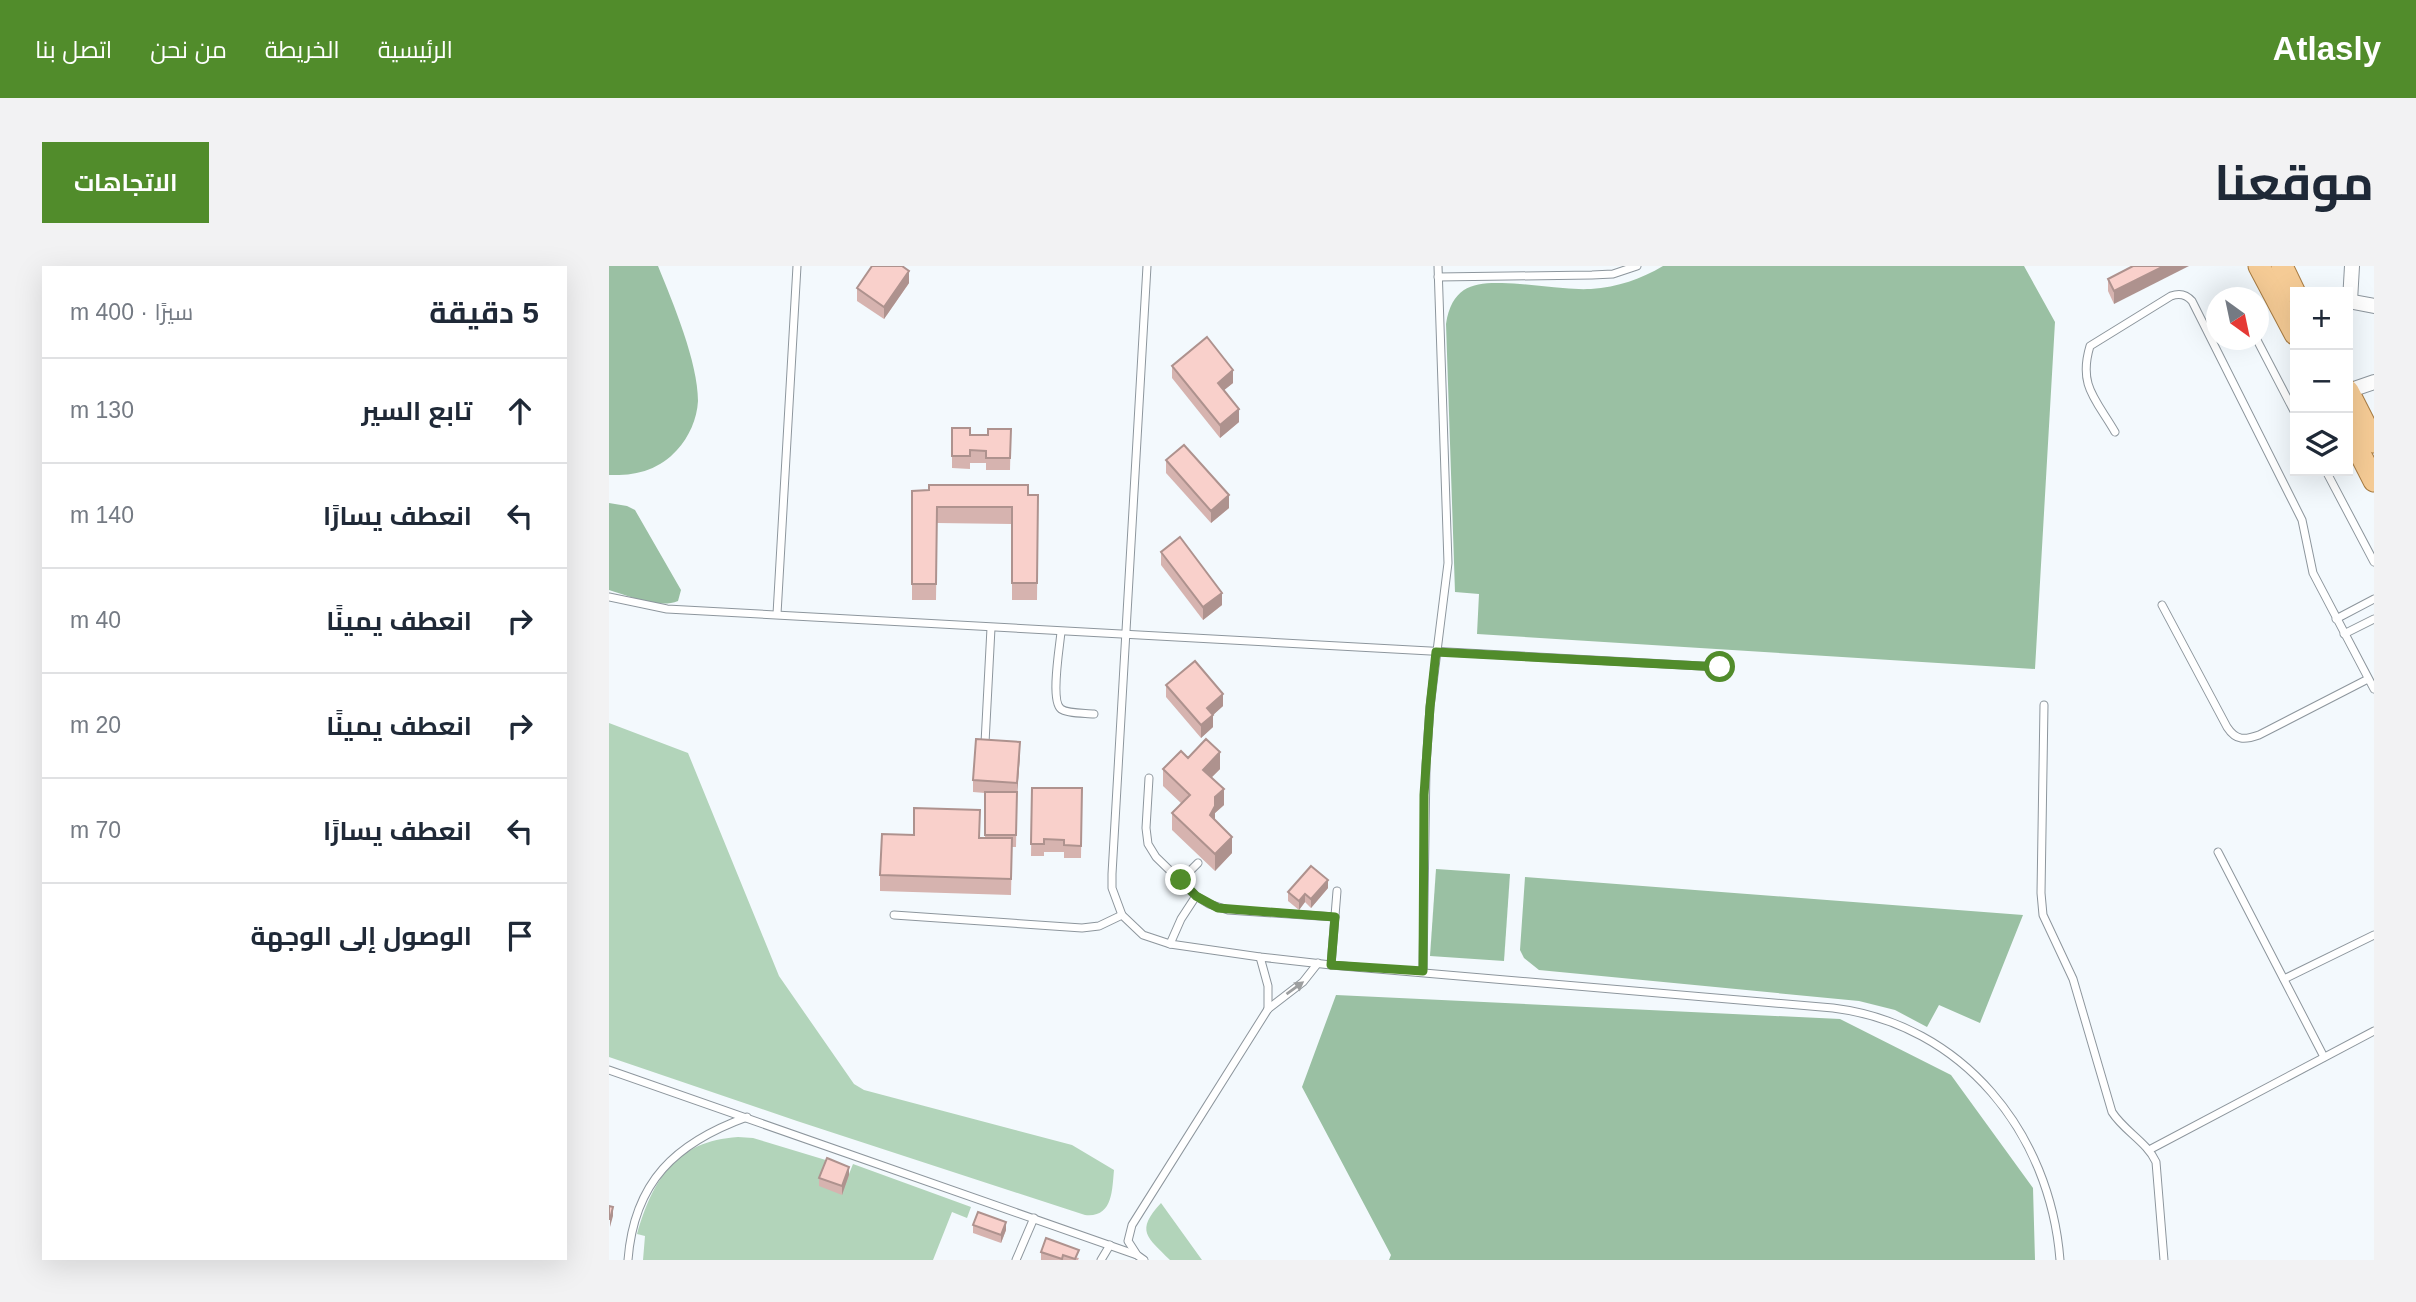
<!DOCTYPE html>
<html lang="ar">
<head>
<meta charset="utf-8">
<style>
	body { margin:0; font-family:Arial,Cairo,sans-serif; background:#f2f2f3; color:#1f2937; direction:rtl }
	.controls { position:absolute; right:21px; top:21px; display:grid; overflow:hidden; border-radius:0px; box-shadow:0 7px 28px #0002 }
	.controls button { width:63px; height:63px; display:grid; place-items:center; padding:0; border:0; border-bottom:2px solid #e0e1e3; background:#fff; color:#1f2937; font:35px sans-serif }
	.compass { position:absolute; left:1597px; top:21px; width:63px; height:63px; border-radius:50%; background:#fff; box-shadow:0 7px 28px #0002; rotate:147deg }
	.stop { position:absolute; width:21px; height:21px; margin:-16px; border:5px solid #518c2b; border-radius:50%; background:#fff }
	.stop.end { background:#518c2b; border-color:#fff; box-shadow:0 2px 7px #0008 }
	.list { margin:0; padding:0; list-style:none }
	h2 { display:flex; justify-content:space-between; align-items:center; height:91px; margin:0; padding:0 28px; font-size:30px }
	h2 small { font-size:23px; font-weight:400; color:#747a83 }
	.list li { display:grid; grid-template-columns:46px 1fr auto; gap:21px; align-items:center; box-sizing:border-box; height:105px; padding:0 28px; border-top:2px solid #e0e1e3 }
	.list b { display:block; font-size:26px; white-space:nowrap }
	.list em { font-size:23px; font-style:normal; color:#747a83 }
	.icon { flex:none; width:38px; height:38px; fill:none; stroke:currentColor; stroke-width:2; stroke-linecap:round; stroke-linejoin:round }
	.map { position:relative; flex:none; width:1765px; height:994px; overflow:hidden; direction:ltr; border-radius:0px }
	header { display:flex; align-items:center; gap:42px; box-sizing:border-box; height:98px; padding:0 35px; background:#518c2b; color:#fff }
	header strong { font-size:33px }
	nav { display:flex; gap:38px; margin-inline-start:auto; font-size:24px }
	.intro { display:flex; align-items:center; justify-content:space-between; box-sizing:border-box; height:168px; padding:0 42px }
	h1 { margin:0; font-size:49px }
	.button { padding:18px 32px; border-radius:0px; background:#518c2b; color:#fff; font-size:24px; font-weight:700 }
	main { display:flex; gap:42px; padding:0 42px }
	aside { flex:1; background:#fff; border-radius:0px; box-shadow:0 7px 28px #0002 }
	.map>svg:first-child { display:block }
	.green { fill:#b2d4ba }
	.forest { fill:#9ac0a3 }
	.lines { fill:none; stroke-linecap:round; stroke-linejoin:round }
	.lane-casing { stroke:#8d969d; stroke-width:9 }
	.street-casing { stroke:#8d969d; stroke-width:16 }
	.primary-casing { stroke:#a87c43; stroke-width:23 }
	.lane { stroke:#fff; stroke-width:7 }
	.street { stroke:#fff; stroke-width:14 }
	.primary { stroke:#f5cb95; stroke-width:21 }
	.wall { fill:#d6b3af }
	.shaded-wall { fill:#ae928e }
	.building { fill:#f9d0cb; stroke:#ae928e; stroke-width:2 }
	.oneway { fill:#9d9fa0 }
	.route { stroke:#518c2b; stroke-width:9 }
</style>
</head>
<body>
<header>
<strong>Atlasly</strong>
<nav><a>الرئيسية</a><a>الخريطة</a><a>من نحن</a><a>اتصل بنا</a></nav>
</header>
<div class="intro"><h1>موقعنا</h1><a class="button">الاتجاهات</a></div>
<main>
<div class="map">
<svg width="1765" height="994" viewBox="0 0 1765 994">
	<rect width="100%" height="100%" fill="#f3f9fd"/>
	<g class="green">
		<path d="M0,457L79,487L170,710L245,818L255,824L463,879L505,904C503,924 504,952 476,949L188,855L0,791Z"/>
		<path d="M129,871L144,872L220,895L232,928L244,898L362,941L358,952L343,946L324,994H34L36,970L28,968C44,913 67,875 129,871Z"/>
		<path d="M552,937L593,994H561C538,971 526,965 552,937Z"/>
	</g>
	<g class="forest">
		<path d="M0,0H49C64,37 89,96 89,135C88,153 80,171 68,184C50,204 27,210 0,209Z"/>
		<path d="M1054,0H1415L1446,56L1426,403L868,368L870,328L846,326L837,58C844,13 874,16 911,18C935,20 959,24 982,23C1009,21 1032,13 1054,0Z"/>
		<path d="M0,237L18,240L26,244L72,324L69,335C49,343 20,330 0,324Z"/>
		<path d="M827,603L901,608L895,695L821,690Z"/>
		<path d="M916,611L1414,649L1371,757L1330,739L1318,761L1286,744L1250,735L930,704L915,692L911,684Z"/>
		<path d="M727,729L1231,753L1342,809L1424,922L1426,994H780L782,989L693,821Z"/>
	</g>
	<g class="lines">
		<defs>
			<g id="lane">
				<path d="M538,0L503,608V622L513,649L534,669L561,678L651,691L722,699L1224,742C1354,758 1441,867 1451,994"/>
				<path d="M829,11L983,9L1004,8L1028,0"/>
				<path d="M1648,74L1686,147"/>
				<path d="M1506,166C1487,133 1469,120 1481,80L1562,30C1570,27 1577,28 1583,35L1693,254L1704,307L1765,423"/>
				<path d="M1717,205L1765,296"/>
				<path d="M0,331L58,343L1111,401"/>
				<path d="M1553,339L1618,461C1627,475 1636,474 1650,469L1759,413"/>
				<path d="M168,348L188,0"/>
				<path d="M1727,353L1765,333"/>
				<path d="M452,366C451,379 441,435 452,443C459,448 476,447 485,448"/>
				<path d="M1735,368L1765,353"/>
				<path d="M1435,439L1432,627L1434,649L1464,713L1503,846C1515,865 1538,876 1547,896L1555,994"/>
				<path d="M376,477L382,362"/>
				<path d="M540,512L537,562L539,578L547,591L587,630L600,638L619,644L726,651"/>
				<path d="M1609,586L1715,791"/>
				<path d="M572,614L589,597"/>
				<path d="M285,649L473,662L490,660L513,649"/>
				<path d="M561,678L572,653L587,630"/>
				<path d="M651,691L659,720V743"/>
				<path d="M722,699L728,625"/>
				<path d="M814,705L817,499L821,441L839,297L829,0"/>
				<path d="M1675,713L1765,669"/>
				<path d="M0,804L528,989"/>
				<path d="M1540,884L1765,765"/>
				<path d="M19,994C25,916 66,877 138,851"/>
				<path d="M407,994L425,952"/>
				<path d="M492,994L501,979"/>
				<path d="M535,994L528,989L519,975L523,959L659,743L694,716L709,697"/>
			</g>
			<g id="street">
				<path d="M1739,35L1765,40"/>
				<path d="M1741,35L1743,0"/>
				<path d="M1739,125L1765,116"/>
			</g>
			<g id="primary">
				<path d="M1650,0L1686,68"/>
				<path d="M1673,0L1686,27"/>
				<path d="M1739,125L1765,176"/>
				<path d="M1739,164L1765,215"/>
			</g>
		</defs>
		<use href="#lane" class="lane-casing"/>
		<use href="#street" class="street-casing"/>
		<use href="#primary" class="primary-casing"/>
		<use href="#lane" class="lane"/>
		<use href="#street" class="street"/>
		<use href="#primary" class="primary"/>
	</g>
	<g class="wall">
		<path d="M1524,0L1505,38L1499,25V13Z"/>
		<path d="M300,17L275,53L248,35V22Z"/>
		<path d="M563,100L624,117L615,124L630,156L611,172L563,112Z"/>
		<path d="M343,162L361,169H379L402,163L401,204H377V197H361V203L343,202Z"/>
		<path d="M557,194L620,242L602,257L557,207Z"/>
		<path d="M303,225L429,229L428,334H403V258L328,257L327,334H303Z"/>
		<path d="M552,286L613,339L594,354L552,299Z"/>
		<path d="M557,419L614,440L604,449V461L592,472L557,431Z"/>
		<path d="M411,488L408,529L407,581H403L402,629L271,625V609L305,569L376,572V527L364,526V514Z"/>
		<path d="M579,492L611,503L603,511L615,539L606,547V555L623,587L606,605L563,564V547L573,538L554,520V503Z"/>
		<path d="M423,522H473L472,592H455V586H435V590H422Z"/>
		<path d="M719,622L702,642L696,636L690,644L679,635V626Z"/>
		<path d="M240,909L233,929L210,920V912Z"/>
		<path d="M364,959L397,964L392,977L364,967Z"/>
		<path d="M432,986L470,992L469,994H432Z"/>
	</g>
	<g class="shaded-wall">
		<path d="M1555,0H1580L1505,38V25Z"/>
		<path d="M300,5V17L275,53V41Z"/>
		<path d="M624,104V117L609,129V117Z"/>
		<path d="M630,143V156L611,172V159Z"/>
		<path d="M620,229V242L602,257V245Z"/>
		<path d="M613,327V339L594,354V341Z"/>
		<path d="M614,428V440L604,449V461L592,472V459L598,442Z"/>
		<path d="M411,476V488L408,529V517Z"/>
		<path d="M611,486V503L594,520V504Z"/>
		<path d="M615,523V539L606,547V556L601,549L606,531Z"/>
		<path d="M623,571V587L606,605V588Z"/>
		<path d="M719,614V622L702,642V633Z"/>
		<path d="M696,628V636L690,644V635Z"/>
		<path d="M240,901V909L233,929V920Z"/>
		<path d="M4,941V950L1,961V953Z"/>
		<path d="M397,956V964L392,977V969Z"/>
	</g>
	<g class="building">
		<path d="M263,0H293L300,5L275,41L248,22Z"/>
		<path d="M1524,0H1555L1505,25L1499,13Z"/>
		<path d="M598,71L624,104L609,117L630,143L611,159L563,100Z"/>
		<path d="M343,162H361V169H379V163H402L401,192H377V185L361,184V190H343Z"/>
		<path d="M575,179L620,229L602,245L557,194Z"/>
		<path d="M320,219H419V229H429L428,317H403V241H328L327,318H303V225L320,224Z"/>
		<path d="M571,271L613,327L594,341L552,286Z"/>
		<path d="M586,395L614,428L598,442L604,449L592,459L557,419Z"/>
		<path d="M367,473L411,476L408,517L364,514Z"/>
		<path d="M597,473L611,486L594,504L615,523L606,531V540L601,549L623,571L606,588L563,547L581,529L554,503L572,485L579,492Z"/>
		<path d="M423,522H473L472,580L455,579V574L435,573V578H422Z"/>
		<path d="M376,526H408L407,569H376Z"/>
		<path d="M305,542L371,544L370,572H403L402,613L271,609L273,568L305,569Z"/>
		<path d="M702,600L719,614L702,633L696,628L690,635L679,626Z"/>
		<path d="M218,892L240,901L233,920L210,912Z"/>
		<path d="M0,940L4,941L1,953H0Z"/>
		<path d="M369,946L397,956L392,969L364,959Z"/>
		<path d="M437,972L470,984L466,993L454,989L453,993L432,986Z"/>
	</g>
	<defs><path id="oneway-solid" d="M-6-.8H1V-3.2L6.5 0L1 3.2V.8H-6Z" transform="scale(1.75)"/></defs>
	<use class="oneway" href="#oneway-solid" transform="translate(686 722) rotate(-36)"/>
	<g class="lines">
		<path class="route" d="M572,614L587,630L609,642L726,651L722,699L814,705L815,529L821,441L827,386L1111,401"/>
	</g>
</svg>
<div class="controls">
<button>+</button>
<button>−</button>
<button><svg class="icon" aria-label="layers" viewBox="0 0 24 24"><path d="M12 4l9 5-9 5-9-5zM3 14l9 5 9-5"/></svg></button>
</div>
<svg class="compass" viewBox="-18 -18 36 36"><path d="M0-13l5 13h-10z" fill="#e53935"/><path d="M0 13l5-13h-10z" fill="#747a83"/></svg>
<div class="stop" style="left:1111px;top:401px"></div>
<div class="stop end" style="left:572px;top:614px"></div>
</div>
<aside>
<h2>5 دقيقة<small>سيرًا · 400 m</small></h2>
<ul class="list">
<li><svg class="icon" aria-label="ahead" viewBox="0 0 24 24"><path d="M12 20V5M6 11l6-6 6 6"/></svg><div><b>تابع السير</b></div><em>130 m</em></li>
<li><svg class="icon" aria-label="left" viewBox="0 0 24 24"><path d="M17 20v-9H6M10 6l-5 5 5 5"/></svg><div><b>انعطف يسارًا</b></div><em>140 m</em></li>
<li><svg class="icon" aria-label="right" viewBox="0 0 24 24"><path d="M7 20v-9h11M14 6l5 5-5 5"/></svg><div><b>انعطف يمينًا</b></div><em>40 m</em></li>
<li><svg class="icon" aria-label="right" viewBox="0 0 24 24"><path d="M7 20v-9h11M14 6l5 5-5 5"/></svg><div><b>انعطف يمينًا</b></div><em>20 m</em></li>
<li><svg class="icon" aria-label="left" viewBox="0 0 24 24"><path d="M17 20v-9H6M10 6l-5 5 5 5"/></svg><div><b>انعطف يسارًا</b></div><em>70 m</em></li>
<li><svg class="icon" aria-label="arrive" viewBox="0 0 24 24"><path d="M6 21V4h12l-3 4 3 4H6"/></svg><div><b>الوصول إلى الوجهة</b></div></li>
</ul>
</aside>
</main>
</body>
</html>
